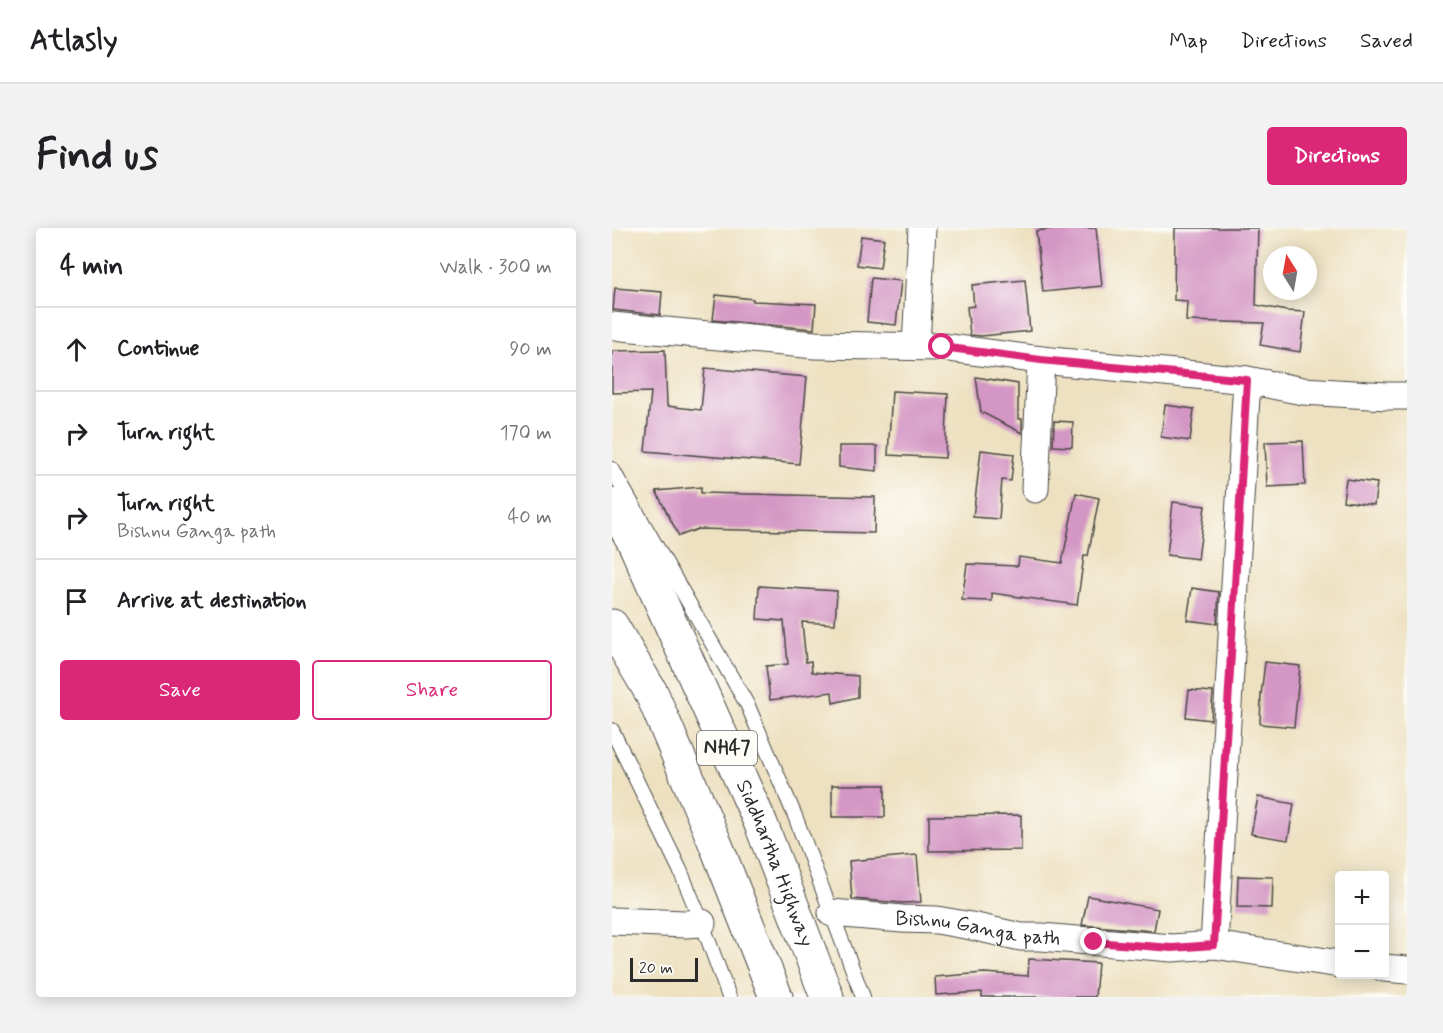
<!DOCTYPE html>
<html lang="en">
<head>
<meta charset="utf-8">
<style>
	body { margin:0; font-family:Mynerve,sans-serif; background:#f2f2f2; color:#202124 }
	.controls { position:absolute; right:18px; bottom:18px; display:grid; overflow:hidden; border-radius:6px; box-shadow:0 3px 15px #0003 }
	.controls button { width:54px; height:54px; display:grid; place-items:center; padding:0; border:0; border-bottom:2px solid #e0e0e0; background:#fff; color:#202124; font:30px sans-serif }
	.compass { position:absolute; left:651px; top:18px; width:54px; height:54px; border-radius:50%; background:#fff; box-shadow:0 3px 15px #0003; rotate:349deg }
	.scale { position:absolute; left:18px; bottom:15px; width:68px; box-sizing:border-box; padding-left:6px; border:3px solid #2b2b2b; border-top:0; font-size:16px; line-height:21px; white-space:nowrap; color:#2b2b2b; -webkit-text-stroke:4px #fdfcf7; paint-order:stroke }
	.stop { position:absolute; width:18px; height:18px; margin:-14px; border:4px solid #db2777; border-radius:50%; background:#fff }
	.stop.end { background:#db2777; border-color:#fff; box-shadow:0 2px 6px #0008 }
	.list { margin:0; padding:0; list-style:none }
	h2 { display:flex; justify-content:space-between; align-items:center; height:78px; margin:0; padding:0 24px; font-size:26px }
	h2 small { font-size:20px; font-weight:400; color:#757577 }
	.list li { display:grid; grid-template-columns:39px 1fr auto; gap:18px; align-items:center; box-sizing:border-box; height:84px; padding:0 24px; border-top:2px solid #e0e0e0 }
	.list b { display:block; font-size:22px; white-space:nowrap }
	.list p { margin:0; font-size:20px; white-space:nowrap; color:#757577 }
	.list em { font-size:20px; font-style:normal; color:#757577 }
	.actions { display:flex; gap:12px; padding:18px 24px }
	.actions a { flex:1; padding:14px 0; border:2px solid #db2777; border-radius:6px; text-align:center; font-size:21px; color:#db2777 }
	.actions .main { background:#db2777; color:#fff }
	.icon { flex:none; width:33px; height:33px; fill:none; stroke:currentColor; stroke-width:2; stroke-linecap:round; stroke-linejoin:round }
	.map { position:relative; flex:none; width:795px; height:769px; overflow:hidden; border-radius:6px }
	header { display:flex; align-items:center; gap:36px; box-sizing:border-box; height:84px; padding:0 30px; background:#fff; border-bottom:2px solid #e0e0e0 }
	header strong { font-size:28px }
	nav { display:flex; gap:33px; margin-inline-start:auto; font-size:21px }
	.intro { display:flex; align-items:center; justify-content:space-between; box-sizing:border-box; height:144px; padding:0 36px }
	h1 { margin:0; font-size:42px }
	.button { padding:15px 27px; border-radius:6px; background:#db2777; color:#fff; font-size:21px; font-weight:700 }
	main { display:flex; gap:36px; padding:0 36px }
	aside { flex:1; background:#fff; border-radius:6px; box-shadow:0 3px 15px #0003 }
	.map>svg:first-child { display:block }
	.building { fill:#d497c5 }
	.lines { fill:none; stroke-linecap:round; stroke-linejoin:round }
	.lane-casing { stroke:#484642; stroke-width:16 }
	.street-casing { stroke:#484642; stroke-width:29 }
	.highway-casing { stroke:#484642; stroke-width:35 }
	.lane { stroke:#fff; stroke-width:14 }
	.street { stroke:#fff; stroke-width:27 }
	.highway { stroke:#fff; stroke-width:33 }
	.route { stroke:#db2777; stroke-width:8 }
	.labels { text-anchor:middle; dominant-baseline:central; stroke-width:6; stroke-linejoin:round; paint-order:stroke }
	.shield { fill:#fdfcf7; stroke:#6a6a68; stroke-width:1.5 }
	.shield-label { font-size:20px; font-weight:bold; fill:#2b2b2b }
	.street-label { font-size:21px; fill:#2b2b2b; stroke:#fdfcf7 }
</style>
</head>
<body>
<header>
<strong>Atlasly</strong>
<nav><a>Map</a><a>Directions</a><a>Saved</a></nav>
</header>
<div class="intro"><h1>Find us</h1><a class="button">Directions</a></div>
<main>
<aside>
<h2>4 min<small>Walk · 300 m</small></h2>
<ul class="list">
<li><svg class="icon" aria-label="ahead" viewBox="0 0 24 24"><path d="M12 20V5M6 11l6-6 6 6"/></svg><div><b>Continue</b></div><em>90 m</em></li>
<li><svg class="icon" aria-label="right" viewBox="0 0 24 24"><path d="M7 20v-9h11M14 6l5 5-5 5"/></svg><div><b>Turn right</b></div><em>170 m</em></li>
<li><svg class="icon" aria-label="right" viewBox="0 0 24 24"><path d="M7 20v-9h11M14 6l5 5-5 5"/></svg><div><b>Turn right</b><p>Bishnu Ganga path</p></div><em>40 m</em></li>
<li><svg class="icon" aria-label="arrive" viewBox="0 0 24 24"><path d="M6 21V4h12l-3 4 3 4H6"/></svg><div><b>Arrive at destination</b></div></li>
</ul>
<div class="actions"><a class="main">Save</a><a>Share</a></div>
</aside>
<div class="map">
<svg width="795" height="769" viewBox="0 0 795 769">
	<rect width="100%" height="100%" fill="#fdfcf7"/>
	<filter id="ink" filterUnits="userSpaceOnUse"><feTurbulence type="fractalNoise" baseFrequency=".0167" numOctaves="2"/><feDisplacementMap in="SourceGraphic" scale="12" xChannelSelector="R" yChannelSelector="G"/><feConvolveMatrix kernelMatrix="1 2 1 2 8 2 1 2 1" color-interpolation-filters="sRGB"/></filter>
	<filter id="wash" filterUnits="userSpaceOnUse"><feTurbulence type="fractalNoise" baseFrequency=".008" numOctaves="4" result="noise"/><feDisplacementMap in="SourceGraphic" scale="24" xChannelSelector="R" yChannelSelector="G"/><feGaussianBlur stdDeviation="1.35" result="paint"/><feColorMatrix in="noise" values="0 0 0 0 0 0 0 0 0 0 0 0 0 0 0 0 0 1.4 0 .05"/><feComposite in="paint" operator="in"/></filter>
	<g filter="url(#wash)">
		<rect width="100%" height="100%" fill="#ede1c1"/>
		<g id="blocks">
			<g class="building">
				<path d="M448,0H484L490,58L431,64L424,3Z"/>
				<path d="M563,0H646L644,77L675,83L693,84L688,124L648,117L652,95L574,93L575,73L562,72Z"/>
				<path d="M249,8L272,11L268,40L245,37Z"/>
				<path d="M259,50L289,53L284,97L255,94Z"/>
				<path d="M413,52L418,103L370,108L358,107L355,79L362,78L360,57Z"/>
				<path d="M3,60L50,64L48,87L1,82Z"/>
				<path d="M104,67L141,71V73L204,76L202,101L101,92Z"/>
				<path d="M53,122L55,178L89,182L93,140L195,149L187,236L33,223L39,164L0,165V123Z"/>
				<path d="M364,149L406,156V191H410V205L369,184Z"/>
				<path d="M280,163L336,166L333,230L276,227Z"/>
				<path d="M553,177L582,181L578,213L549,209Z"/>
				<path d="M442,193L461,194L460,219L441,218Z"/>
				<path d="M691,213L693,257L655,259L653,214Z"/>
				<path d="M227,218H265V243L227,239Z"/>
				<path d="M369,222L402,226L399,253L390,252L387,291L361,289Z"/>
				<path d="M734,251L765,255L762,277L731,273Z"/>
				<path d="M89,259V265L263,269L262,305L86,301L67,308L44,263Z"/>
				<path d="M464,265L487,270L476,328H472L465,377L380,365V373L350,372L355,336L406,338L407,329L450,335Z"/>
				<path d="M561,274L593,278L586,331L555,327Z"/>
				<path d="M147,358L225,363L223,396L190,394L194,434L199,433L200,444L246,448V469L221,475L220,464L158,472L154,438L176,436L172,393L145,391Z"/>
				<path d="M580,360L607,364L605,396L575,392Z"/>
				<path d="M653,434L688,438L682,499L648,496L649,467Z"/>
				<path d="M577,462L601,464L599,492L574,489Z"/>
				<rect x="220" y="557" width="53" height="32"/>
				<path d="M646,569L682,576L676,612L639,606Z"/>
				<path d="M409,587V622L317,623V588Z"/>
				<path d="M305,627L309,674L291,675L240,671L237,633Z"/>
				<path d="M626,648L661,649L660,680L625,679Z"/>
				<path d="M476,668L546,681L542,703L470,697Z"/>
				<path d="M417,731L486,735L483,769H370V764L324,767L323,749L372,745L416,748Z"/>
			</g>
		</g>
	</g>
	<g filter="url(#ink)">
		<use href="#blocks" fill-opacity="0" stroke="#484642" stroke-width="1.5"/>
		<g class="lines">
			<defs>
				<g id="lane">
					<path d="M0,241L136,478L183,588L251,769"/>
					<path d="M0,502L68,642L90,695L117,769"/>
				</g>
				<g id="street">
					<path d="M0,98L203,117L330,119L429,132L635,152L691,163L775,168H795"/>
					<path d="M304,118L310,0"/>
					<path d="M423,261L429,132"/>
					<path id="s1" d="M220,685L290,691L325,692L359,698L409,709H429L560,720L602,717L728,736"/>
					<path d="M0,693L73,696L90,695"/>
					<path d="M602,717L635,152"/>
					<path d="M772,740L795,742"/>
				</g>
				<g id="highway">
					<path id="s2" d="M0,277L21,312L149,596L215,769"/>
					<path d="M0,398L40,466L104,617L164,769"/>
				</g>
			</defs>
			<use href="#lane" class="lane-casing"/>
			<use href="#street" class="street-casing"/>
			<use href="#highway" class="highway-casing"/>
			<use href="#lane" class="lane"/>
			<use href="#street" class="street"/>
			<use href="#highway" class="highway"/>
		</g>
	</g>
	<g class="lines" filter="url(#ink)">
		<path class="route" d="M330,119L429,132L635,152L602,717L560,720L482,714"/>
	</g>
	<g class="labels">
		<rect class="shield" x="85" y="503" width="60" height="34" rx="4.5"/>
		<g class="shield-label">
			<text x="115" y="520">NH47</text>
		</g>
		<g class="street-label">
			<text stroke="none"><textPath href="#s2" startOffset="394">Siddhartha Highway</textPath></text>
			<text stroke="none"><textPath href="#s1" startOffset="147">Bishnu Ganga path</textPath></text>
		</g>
	</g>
</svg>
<div class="controls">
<button>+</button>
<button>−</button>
</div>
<svg class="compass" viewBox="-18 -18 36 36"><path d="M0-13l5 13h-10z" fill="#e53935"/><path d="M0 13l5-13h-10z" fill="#757577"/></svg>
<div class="scale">20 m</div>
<div class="stop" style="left:330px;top:119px"></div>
<div class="stop end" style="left:482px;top:714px"></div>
</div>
</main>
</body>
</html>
